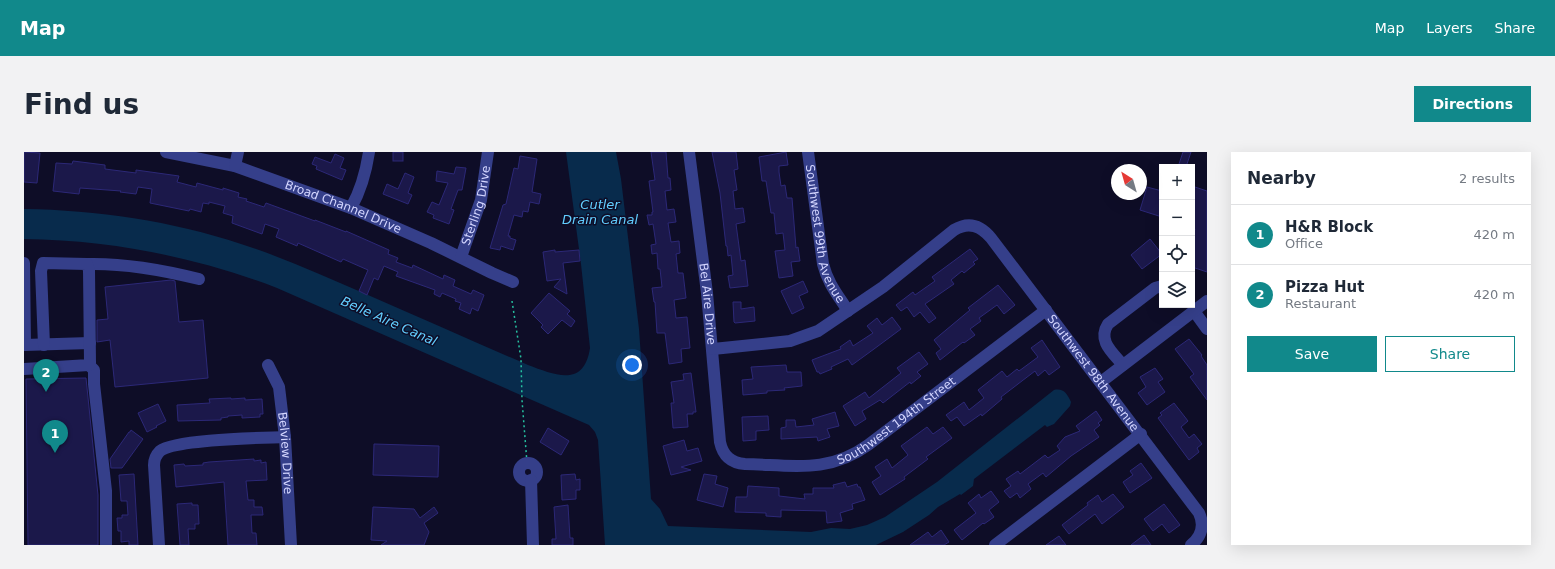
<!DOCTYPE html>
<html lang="en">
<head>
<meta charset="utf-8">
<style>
	body { margin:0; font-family:"DejaVu Sans",sans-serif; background:#f2f2f3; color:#1f2937 }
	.controls { position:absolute; right:12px; top:12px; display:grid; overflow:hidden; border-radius:0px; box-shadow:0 4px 16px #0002 }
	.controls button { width:36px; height:36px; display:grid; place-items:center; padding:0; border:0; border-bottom:1px solid #e0e1e3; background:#fff; color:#1f2937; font:20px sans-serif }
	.compass { position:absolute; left:1087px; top:12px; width:36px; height:36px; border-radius:50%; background:#fff; box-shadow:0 4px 16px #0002; rotate:323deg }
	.you { position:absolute; left:608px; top:213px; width:14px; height:14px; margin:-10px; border:3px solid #fff; border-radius:50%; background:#1a73e8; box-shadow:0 0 0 6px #1a73e833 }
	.badge { display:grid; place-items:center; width:26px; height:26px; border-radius:50%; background:#11898b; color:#fff; font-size:13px; font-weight:700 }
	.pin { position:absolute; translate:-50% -33px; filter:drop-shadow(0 1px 2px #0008) }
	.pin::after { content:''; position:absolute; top:21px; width:14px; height:12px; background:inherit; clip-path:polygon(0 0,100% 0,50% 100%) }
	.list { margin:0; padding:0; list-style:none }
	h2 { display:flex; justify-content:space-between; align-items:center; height:52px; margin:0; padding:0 16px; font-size:17px }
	h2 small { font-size:13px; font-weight:400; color:#747a83 }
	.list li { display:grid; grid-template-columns:26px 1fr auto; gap:12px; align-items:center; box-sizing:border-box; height:60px; padding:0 16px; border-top:1px solid #e0e1e3 }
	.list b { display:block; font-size:15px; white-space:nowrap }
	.list p { margin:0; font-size:13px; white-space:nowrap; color:#747a83 }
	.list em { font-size:13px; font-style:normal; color:#747a83 }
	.actions { display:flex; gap:8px; padding:12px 16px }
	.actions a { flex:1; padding:9px 0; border:1px solid #11898b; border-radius:0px; text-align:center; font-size:14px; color:#11898b }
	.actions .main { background:#11898b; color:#fff }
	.icon { flex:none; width:22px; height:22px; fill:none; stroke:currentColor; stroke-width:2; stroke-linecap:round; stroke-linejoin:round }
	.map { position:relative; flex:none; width:1183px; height:393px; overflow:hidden; border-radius:0px }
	header { display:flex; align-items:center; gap:24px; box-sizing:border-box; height:56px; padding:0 20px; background:#11898b; color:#fff }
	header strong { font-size:19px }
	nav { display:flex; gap:22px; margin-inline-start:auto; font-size:14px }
	.intro { display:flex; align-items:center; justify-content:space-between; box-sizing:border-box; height:96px; padding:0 24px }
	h1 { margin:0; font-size:28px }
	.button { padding:10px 18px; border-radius:0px; background:#11898b; color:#fff; font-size:14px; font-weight:700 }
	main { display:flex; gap:24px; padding:0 24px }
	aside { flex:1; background:#fff; border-radius:0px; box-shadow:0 4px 16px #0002 }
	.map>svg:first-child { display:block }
	.water { fill:#082b4c }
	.building { fill:#1b184a; stroke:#2c2877 }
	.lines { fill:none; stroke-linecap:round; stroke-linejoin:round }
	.path { stroke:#26c1a0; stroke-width:1.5; stroke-dasharray:2 3; stroke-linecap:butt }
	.minor { stroke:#353f8a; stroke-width:12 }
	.labels { text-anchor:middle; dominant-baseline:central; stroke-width:3; stroke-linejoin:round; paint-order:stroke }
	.street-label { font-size:12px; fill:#d4d6ff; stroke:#0e0d27 }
	.water-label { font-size:13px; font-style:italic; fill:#62ceff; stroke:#0e0d27 }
</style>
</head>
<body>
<header>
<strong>Map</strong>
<nav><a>Map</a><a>Layers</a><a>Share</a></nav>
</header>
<div class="intro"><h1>Find us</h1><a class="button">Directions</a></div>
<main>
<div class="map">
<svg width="1183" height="393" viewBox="0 0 1183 393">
	<rect width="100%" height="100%" fill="#0e0d27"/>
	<path class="water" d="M542,0H592L597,27L615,177L627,347L636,357L644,374L787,380L807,376L826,377L843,373L861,365L913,330L1030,238C1040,236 1043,242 1047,250L1046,254L1030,272L1023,275L1021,273L950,327L949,334L937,343L936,342L914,355L905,363L879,380L852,393H581L574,288L571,280L565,273L253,136C172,105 87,88 0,87V57C73,58 148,69 217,92C261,106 302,125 344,143C397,166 451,190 504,213C531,223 560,236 566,196L557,112Z"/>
	<g class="building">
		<path d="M0,0L16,1L13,31L0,30Z"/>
		<rect x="369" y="0" width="10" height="9"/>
		<path d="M627,0H642L644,26H646L647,38L641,39L643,58L650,57L652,70L644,71L647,90L655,89L656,101L652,102L654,121H659L662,146L650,148L652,166L663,165L666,196L657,197L658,210L645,212L641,181H633L631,150H630L628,136L638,135L636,117H634L633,101L628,102L627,93L632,92L629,72L625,73L623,63H628V60H629L625,29L631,28Z"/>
		<path d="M688,0H712L714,17L710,18L713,38L709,39L711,57L719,56L721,70L712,72L717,109L721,108L724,134L706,136L704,124L709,123L707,103L704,104L703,94H702L696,41Z"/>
		<path d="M762,0L764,13L755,14V20L757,34L761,33L763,46H768L772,96L774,95L776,109L767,110L769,124L755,126L751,99L761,98L759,81L752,82L750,61H747L742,29H738L735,5Z"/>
		<path d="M1159,0H1167L1162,15H1154Z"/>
		<path d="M311,2L320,6L316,16L322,18L318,28L292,17L293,14L288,12L291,5L307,11Z"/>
		<path d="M496,4L513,7L508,40L517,42L515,52L506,50L504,60L499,59L498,65L490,63L484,84H486V86L492,88L489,98L477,94L476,98L466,96L479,53L482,52L490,16L494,17Z"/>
		<path d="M49,9L81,13V17L112,21V18L155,24L153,30L172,35L173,31L199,38V36L215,41L214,45L223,47L222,49L240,55L242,51L291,69V68L322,80V79L365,98L364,102L374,106L372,110L388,116L389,113L419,127L420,123L431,128L429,134L447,142L449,138L460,143L454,159L448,156L446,162L435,157L437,151L431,149L432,147L418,141L416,145L410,142L411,138L372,124L374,120L360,114L354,128L350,126L343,143L335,139L344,118L319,107L317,110L274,91L273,94L252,85L255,77L241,72L238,82L208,71L209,64L199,61L201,54L185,50V52L179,51L177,60L166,57L165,59L126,51L128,37L114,35L112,42L96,40L97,39L56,36L55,42L29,39L32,11L48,12Z"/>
		<path d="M432,15L442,16L438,38H434L427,57L430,58L425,72L409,66L410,63L403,60L408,50L415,53L424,31L412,29L413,19L430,22Z"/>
		<path d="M381,21L390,25L384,41L388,43L384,52L359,42L363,32L374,37Z"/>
		<path d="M1168,34L1183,39V120L1168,115V86L1171,77H1168Z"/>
		<path d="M1123,35L1138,39V65L1116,58Z"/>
		<path d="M1126,87L1138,102L1118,117L1107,103Z"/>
		<path d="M946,97L954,107L949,110L951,112L940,121L938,119L927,128L930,132L901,152L912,166L905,171L896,160L890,165L883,155L877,159L872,153L889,140L891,143L911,129L908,125Z"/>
		<path d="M531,98V100L555,98L556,109L539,111L543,142L530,135L537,127L523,129L519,100Z"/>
		<path d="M147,128L151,129L155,170L179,168L184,226L91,235L86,188L73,190V168L84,167L81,135Z"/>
		<path d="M779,129L784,140L775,144L780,156L768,162L757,139Z"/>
		<path d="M974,133L991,153L980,162L973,153L955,166L957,169L946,177L951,183L940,191L939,190L916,208L912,201L917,197L910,188L946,158L944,156Z"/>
		<path d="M525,141L546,159L543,162L551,169L547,175L538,168L524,182L517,175L519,173L507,161Z"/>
		<path d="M709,150H717V157L730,155L731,169L711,171L710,170Z"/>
		<path d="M868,165L877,177L850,197L828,213L824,207L807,215L808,217L796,222L795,220H793L788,208L817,197L816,195L826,188L829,194L849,181L843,174L853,166L858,173Z"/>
		<path d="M1165,187L1178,203L1177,204L1183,213V248L1166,225L1170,222L1151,197Z"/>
		<path d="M1018,188L1036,215L1025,223L1021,218L1014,224L1011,219L977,245L978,247L958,264L957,262L940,274L933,265L927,269L922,263L940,250L945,258L960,246L954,238L978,219L983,225L993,217L995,219L1014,205L1007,196Z"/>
		<path d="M895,200L904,212L893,220L897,224L887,232L886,230L859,251L856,248L838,259L842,267L831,274L819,254L841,240L845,246L877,221L873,216Z"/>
		<path d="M762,213L763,220H777L778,234L760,236L761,238L743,239V241L719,243L718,228L729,227L727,215Z"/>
		<path d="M1131,216L1139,227L1134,230L1141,240L1123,253L1114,241L1122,235L1116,225Z"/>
		<path d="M667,221L672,260H669V262H663L664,275L649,276L647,251H650L647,230L660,228L659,222Z"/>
		<path d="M62,226L74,343V393H4L2,227Z"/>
		<path d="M207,246V247L221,246V248L238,247L239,262H236V265L218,266V263L204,264V265L197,266V268L154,269L153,253L186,251L185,247Z"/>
		<path d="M1150,251L1164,269L1157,275L1165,286L1170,282L1178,292L1173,296L1175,300L1165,308L1134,266L1138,263L1136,261Z"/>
		<path d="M134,252L142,269L132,274L133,275L123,280L114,261Z"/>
		<path d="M1072,259L1078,268L1074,271L1076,273L1070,278L1075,285L1047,304L1022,325L1019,321L1004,332L1007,337L996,346L993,341L986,346L980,339L987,334L982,327L994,319L996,322L1021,303L1024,306L1036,298L1033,294L1041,285L1056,279L1052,274Z"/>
		<path d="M811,260L815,274L803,277L806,285L794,289L793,285L757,287V276L762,275V268H771L772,275L790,273L788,267Z"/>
		<path d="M744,264L745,278L732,279V288L719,289L718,265Z"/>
		<path d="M903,275L909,282L919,275L928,286L902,305L904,307L880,325L881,327L856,343L848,330L857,324L851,315L863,307L868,316L884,303L877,294Z"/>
		<path d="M524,276L545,289L537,303L516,290Z"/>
		<path d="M107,278L119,287L98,316H87L86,307L105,280H106Z"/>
		<path d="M660,288L663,299L674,296L678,309L657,315L667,318L647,323L639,294Z"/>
		<path d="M350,292L415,294L414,325L349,323Z"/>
		<path d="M230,307V309L237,308V311L242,310L243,328L222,329L224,348H230V355H238L239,363H227L228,381H232L233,393H204L200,330L152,335L150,313L160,312L161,314L179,313V311L185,310Z"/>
		<path d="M1117,311L1128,326L1106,341L1099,330L1109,323L1106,319Z"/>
		<path d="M110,322L114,393H105V389L97,390V379H94L93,366H98V363H104L103,349H97L95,323Z"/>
		<path d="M551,322L552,328L556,327V338H552V347L538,348L537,323Z"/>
		<path d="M680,322L693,324L691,332L704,336L699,355L673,348Z"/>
		<path d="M821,330L823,335L833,332L834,335H836L841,348L828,352L829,357L816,361L818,369L803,371L802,359L757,358V365L742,364V361L711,360L712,345H723L724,334L755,336V344L781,347L780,342H789V336H810L809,333Z"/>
		<path d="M967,339L975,350L965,358L970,365L960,372L959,371L938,388L930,378L952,361L944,351L955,342L957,346Z"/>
		<path d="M1089,342L1100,355L1078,372L1071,362L1045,382L1038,373L1064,353L1063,351L1074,343L1078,350Z"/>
		<path d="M168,351V353H174L175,372H171V377H164L165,393H156L153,352Z"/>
		<path d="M1140,352L1156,373L1145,381L1138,372L1129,379L1120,367Z"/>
		<path d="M544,353L546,386H549V393H528V387H532L530,355Z"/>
		<path d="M349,355L390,357L396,366L410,355L414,361L400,371L405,380L400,393H357L363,389L347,388Z"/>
		<path d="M917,378L925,390L920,393H886L904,380L908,385Z"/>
		<path d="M1120,383L1127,393H1107Z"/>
		<path d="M1035,384L1042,393H1022Z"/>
	</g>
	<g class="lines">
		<path class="path" d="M488,149L497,207L498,248L503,311"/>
		<g class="minor">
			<path id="s1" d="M142,0L211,14L327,56L407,91L468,121L489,130"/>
			<path id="s2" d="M665,0L683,141L696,290C699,304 707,311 721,312C768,313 804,322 844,293L1022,158"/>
			<path id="s3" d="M784,0L799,112C804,132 814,143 824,159"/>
			<path d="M211,14L214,0"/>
			<path d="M327,56C337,38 342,20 345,0"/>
			<path id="s4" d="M437,105L457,48L464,0"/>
			<path d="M0,111L1,193"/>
			<path d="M63,112C101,111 139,118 175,127"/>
			<path d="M1170,159L1183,177"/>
			<path d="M0,193L66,191"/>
			<path id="s5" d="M689,197L766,189L794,179L859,135L930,78C945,69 957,74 967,86L1175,361C1181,374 1177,385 1167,393"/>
			<path d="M65,213L70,218V232L82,339V393"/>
			<path id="s6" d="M244,213L255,235L261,285L267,393"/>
			<path d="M1099,213C1089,201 1073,189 1084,172L1131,136L1138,134"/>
			<path d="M0,217L65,213L66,211L65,118L63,112L19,111L17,119L20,193"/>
			<path d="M1077,230L1183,149"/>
			<circle cx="504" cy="320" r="9"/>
			<path d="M507,328L509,393"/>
			<path d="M135,393L130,313C130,307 132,303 136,299C152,287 238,286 261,285"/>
			<path d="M971,393L1117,282"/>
		</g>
	</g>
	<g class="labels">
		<g class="street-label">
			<text stroke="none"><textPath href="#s4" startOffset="54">Sterling Drive</textPath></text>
			<text stroke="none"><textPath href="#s1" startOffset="186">Broad Channel Drive</textPath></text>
			<text stroke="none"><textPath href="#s3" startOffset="84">Southwest 99th Avenue</textPath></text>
			<text stroke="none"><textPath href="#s2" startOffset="153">Bel Aire Drive</textPath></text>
			<text stroke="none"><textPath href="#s5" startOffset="488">Southwest 98th Avenue</textPath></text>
			<text stroke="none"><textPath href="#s2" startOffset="492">Southwest 194th Street</textPath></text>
			<text stroke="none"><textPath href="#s6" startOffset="91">Belview Drive</textPath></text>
		</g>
		<g class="water-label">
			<text x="576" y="52">Cutler<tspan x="576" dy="15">Drain Canal</tspan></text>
			<text transform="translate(365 169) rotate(24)">Belle Aire Canal</text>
		</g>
	</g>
</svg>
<div class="controls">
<button>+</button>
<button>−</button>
<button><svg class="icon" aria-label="locate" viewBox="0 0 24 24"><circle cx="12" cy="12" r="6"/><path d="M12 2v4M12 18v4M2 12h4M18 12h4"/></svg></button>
<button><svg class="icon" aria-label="layers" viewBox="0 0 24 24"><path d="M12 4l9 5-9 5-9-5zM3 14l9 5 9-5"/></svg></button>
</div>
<svg class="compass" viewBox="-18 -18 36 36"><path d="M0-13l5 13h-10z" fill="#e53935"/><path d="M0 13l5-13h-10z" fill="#747a83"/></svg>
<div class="you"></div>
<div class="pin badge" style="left:31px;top:301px">1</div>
<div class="pin badge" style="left:22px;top:240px">2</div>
</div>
<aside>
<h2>Nearby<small>2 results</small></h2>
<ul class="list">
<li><span class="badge">1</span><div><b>H&amp;R Block</b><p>Office</p></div><em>420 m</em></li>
<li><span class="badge">2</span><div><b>Pizza Hut</b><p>Restaurant</p></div><em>420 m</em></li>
</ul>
<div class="actions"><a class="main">Save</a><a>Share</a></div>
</aside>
</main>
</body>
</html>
